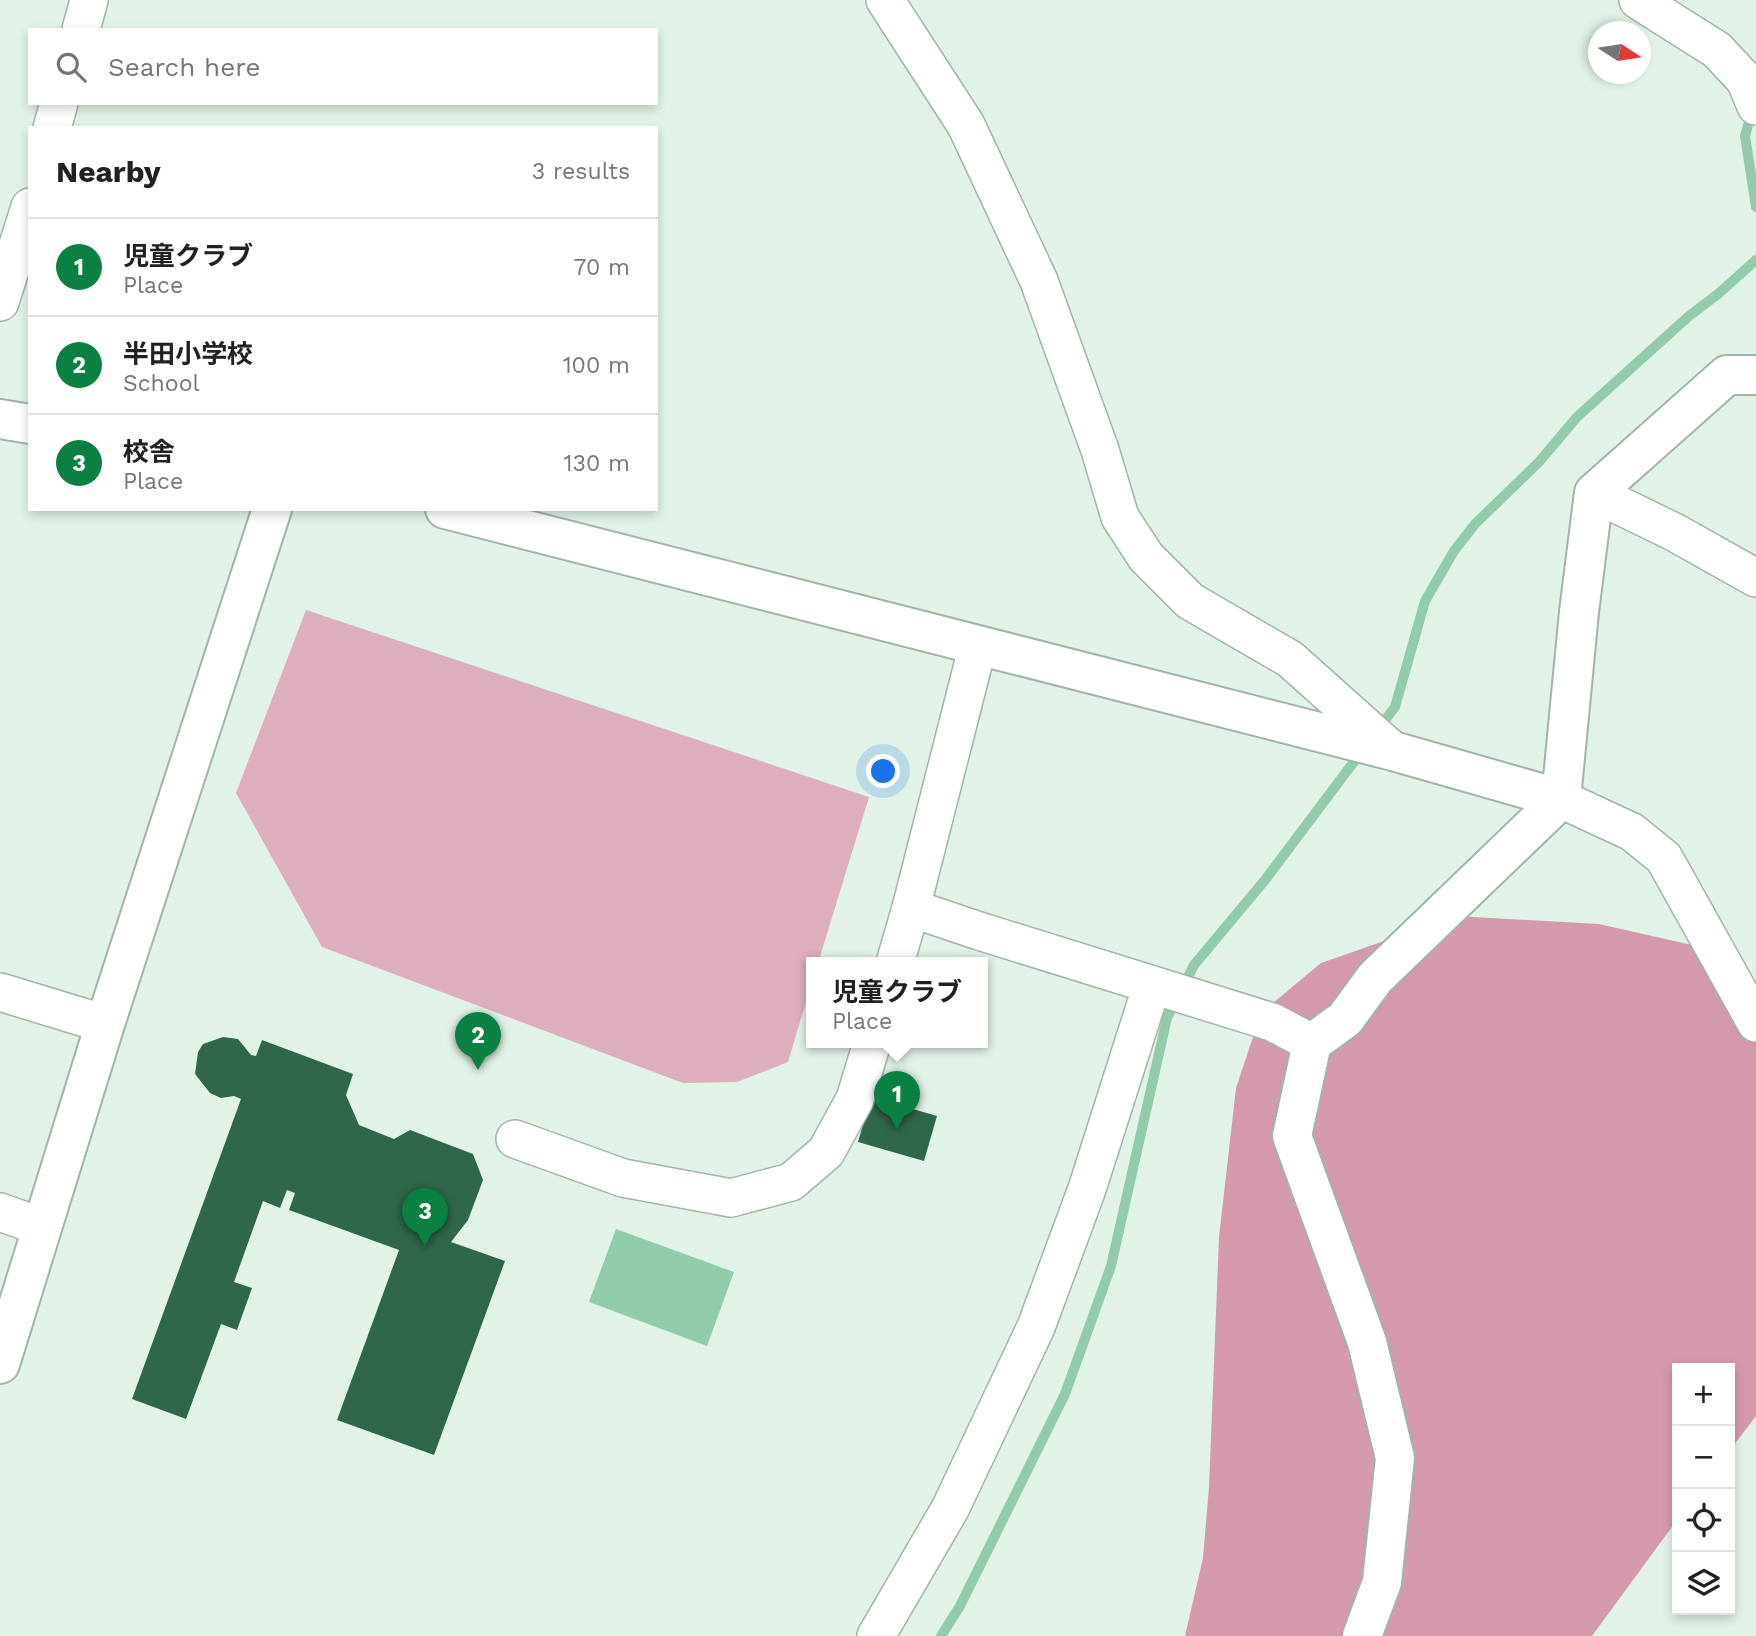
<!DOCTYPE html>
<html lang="en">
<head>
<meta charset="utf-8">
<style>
	body { margin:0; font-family:"Work Sans","Noto Sans JP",sans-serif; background:#f6f6f6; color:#202124 }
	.controls { position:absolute; right:21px; bottom:21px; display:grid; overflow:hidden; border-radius:0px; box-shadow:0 4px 10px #0003 }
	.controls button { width:63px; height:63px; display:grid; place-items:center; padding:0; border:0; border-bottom:2px solid #e0e0e0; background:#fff; color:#202124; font:35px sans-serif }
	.compass { position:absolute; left:1588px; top:21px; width:63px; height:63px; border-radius:50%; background:#fff; box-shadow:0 4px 10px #0003; rotate:102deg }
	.you { position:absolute; left:884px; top:772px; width:24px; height:24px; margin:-18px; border:5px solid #fff; border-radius:50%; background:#1a73e8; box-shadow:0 0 0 10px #1a73e833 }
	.badge { display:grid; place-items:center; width:46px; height:46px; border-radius:50%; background:#0b8043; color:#fff; font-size:23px; font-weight:700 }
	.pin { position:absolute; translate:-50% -58px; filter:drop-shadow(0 2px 4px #0008) }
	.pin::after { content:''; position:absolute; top:37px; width:24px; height:21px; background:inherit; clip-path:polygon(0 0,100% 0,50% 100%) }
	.popup { position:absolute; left:806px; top:957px; width:182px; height:91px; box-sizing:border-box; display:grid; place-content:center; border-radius:0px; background:#fff; filter:drop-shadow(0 2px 5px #0005); font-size:23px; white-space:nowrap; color:#757577 }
	.popup b { font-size:26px; color:#202124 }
	.popup::after { content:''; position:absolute; left:50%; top:100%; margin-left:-14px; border:14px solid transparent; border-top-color:#fff }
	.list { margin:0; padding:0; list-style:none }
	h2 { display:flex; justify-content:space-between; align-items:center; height:91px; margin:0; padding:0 28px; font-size:30px }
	h2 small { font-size:23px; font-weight:400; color:#757577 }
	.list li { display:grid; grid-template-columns:46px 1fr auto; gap:21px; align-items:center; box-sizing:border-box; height:98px; padding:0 28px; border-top:2px solid #e0e0e0 }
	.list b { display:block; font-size:26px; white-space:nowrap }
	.list p { margin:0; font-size:23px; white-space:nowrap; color:#757577 }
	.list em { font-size:23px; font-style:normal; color:#757577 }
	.icon { flex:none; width:38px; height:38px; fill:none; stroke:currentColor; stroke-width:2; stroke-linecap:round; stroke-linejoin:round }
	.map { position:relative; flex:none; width:1756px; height:1636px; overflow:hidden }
	.search { position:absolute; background:#fff; box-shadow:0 4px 10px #0003; left:28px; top:28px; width:630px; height:77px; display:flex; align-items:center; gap:18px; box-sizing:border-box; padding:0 24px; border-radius:0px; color:#757577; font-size:26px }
	.panel { position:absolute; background:#fff; box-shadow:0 4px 10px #0003; left:28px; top:126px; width:630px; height:385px; border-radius:0px }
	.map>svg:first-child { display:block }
	.green { fill:#ddaebd }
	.forest { fill:#d599ae }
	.water { fill:#92cba9 }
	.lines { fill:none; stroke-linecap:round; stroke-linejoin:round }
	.stream { stroke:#92cba9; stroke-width:10 }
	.building { fill:#30674a }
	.minor-casing { stroke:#a2b4a9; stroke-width:40 }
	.tertiary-casing { stroke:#a2b4a9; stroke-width:42 }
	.minor { stroke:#fff; stroke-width:37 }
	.tertiary { stroke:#fff; stroke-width:38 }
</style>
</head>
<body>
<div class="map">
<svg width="1756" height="1636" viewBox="0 0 1756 1636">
	<rect width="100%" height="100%" fill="#e1f3e7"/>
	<path class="green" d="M306,610L869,797L818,963H811V985L788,1062L737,1082L683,1083L322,947L236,793Z"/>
	<path class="forest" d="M1456,916L1599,924L1692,945L1756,996V1416L1730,1450V1368H1677V1520L1592,1636H1185L1203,1558L1209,1487L1219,1237L1236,1088L1261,1013L1321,963Z"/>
	<path class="water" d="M616,1229L734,1272L707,1346L589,1302Z"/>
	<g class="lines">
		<g class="stream">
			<path d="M1752,111L1745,136L1756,207"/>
			<path d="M1379,728L1395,707L1425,601L1454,551L1475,524L1539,462L1577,417L1689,316L1718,294L1756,260"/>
			<path d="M1183,987L1194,965L1265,880L1362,751"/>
			<path d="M941,1636L960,1606L1065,1394L1111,1266L1167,1018L1176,1000"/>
		</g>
	</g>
	<g class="building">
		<path d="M223,1037L238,1039L251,1055L256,1056L262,1040L353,1074L346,1095L359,1125L394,1139L410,1130L473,1154L483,1180L468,1220L451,1242L505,1261L434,1455L337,1420L399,1250L289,1210L295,1193L287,1190L280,1208L263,1201L234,1282L252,1288L237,1330L221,1324L186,1419L132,1399L241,1099L234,1096L221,1098L210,1093L195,1074L198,1052L203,1044Z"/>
		<path d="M871,1097L937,1116L924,1161L858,1142Z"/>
	</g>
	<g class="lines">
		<defs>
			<g id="minor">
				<path d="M885,0L966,125L1039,281L1100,450L1120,517L1146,557L1190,601L1290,659L1393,751"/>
				<path d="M1638,0L1717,50L1745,80L1756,106"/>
				<path d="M81,30L89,0"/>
				<path d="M52,128L59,103"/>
				<path d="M0,302L30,207"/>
				<path d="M1594,493L1674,532L1756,578"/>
				<path d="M1561,799L1632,832L1664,858L1756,1023"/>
				<path d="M911,908L979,931L1272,1022L1312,1043"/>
				<path d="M895,963L911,908L978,645"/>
				<path d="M0,992L105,1024"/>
				<path d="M515,1139L623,1178L731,1198L791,1182L826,1152L855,1099L872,1043"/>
				<path d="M0,1212L42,1227"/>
				<path d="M876,1636L950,1509L1036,1327L1087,1189L1152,985"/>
			</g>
			<g id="tertiary">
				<path d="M0,419L30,424"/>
				<path d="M445,509L1393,751L1561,799"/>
				<path d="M0,1364L105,1024L272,509"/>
				<path d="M1362,1636L1382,1582L1395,1458L1367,1342L1292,1136L1312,1043L1345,1019L1375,978L1561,799L1579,612L1594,493L1727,375H1756"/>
			</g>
		</defs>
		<use href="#minor" class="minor-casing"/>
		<use href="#tertiary" class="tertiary-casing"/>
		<use href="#minor" class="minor"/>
		<use href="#tertiary" class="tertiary"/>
	</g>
</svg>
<div class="controls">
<button>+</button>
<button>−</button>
<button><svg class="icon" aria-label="locate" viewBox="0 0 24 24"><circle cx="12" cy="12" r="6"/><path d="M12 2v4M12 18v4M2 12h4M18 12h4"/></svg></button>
<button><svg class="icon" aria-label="layers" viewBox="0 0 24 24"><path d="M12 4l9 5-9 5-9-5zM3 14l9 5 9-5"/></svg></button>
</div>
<svg class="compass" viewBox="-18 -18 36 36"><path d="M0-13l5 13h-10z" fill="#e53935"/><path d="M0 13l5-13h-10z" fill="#757577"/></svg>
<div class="you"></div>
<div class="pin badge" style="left:897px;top:1129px">1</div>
<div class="popup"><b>児童クラブ</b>Place</div>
<div class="pin badge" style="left:478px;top:1070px">2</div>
<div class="pin badge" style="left:425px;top:1246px">3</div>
<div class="search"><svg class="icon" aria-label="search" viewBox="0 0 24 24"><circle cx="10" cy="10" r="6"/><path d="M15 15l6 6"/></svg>Search here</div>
<section class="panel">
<h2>Nearby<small>3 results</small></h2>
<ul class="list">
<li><span class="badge">1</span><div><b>児童クラブ</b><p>Place</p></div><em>70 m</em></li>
<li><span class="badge">2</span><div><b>半田小学校</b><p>School</p></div><em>100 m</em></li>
<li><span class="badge">3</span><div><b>校舎</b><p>Place</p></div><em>130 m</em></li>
</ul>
</section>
</div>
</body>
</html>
